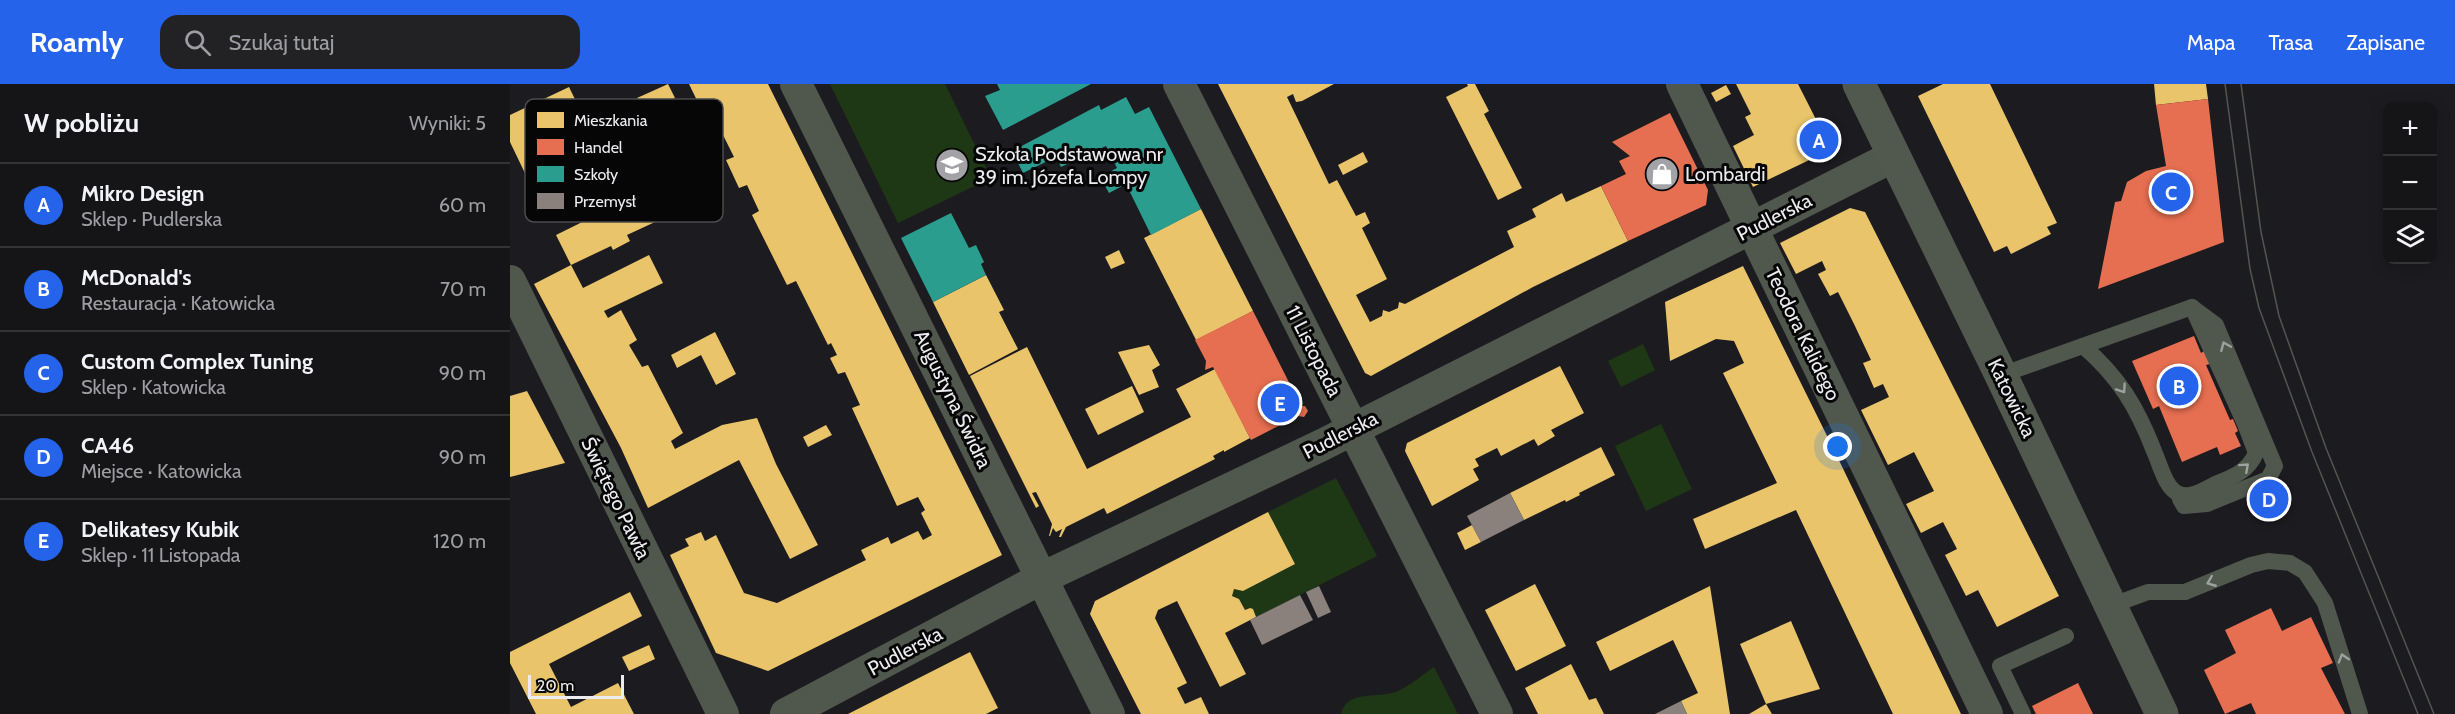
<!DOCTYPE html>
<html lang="pl">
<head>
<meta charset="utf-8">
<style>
	body { margin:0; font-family:Cabin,sans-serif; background:#222124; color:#f1f3f6 }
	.controls { position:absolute; right:18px; top:18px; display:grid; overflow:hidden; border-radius:12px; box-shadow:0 3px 15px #0003 }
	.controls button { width:54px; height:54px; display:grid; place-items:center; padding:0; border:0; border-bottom:2px solid #343336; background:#151417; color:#f1f3f6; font:30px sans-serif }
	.scale { position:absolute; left:18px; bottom:15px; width:96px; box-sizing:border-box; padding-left:6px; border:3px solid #ecebef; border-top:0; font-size:16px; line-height:21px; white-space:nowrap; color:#ecebef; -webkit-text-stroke:4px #060607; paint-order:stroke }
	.you { position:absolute; left:1328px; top:363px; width:21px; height:21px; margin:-15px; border:4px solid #fff; border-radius:50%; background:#1a73e8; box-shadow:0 0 0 9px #1a73e833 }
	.badge { display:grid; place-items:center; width:39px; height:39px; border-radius:50%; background:#2563eb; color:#fff; font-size:20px; font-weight:700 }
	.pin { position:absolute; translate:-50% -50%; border:3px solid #fff; box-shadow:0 2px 6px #0006 }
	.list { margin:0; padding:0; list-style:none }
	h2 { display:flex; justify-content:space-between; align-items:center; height:78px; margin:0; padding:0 24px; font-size:26px }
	h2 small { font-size:20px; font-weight:400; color:#9d9ea1 }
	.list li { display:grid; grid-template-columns:39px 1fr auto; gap:18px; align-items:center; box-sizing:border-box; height:84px; padding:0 24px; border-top:2px solid #343336 }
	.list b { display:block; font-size:22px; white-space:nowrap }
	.list p { margin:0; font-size:20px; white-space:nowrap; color:#9d9ea1 }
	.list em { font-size:20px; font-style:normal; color:#9d9ea1 }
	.icon { flex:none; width:33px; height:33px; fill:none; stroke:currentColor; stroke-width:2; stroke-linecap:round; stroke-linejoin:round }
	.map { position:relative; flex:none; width:1945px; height:630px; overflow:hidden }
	header { display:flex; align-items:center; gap:36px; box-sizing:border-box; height:84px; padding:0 30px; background:#2563eb; color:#fff }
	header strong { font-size:28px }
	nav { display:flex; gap:33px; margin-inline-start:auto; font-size:21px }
	.search { width:420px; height:54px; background:#222124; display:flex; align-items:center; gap:15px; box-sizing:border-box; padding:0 21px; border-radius:18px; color:#9d9ea1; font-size:22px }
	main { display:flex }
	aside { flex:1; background:#151417 }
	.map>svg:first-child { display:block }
	.green { fill:#1e3815 }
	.homes { fill:#e9c46a }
	.shops { fill:#e76f51 }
	.schools { fill:#2a9d8f }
	.industry { fill:#8a817c }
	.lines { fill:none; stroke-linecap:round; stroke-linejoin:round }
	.lane { stroke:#50584e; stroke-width:16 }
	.street { stroke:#50584e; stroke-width:32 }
	.primary { stroke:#51594f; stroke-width:33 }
	.tram { stroke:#525651; stroke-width:1.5 }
	.oneway { stroke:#9ea29e }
	.labels { text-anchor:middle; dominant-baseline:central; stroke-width:6; stroke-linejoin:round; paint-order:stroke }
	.poi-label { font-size:20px; fill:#ecebef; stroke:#060607; text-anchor:start }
	.street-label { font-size:20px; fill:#ecebef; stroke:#060607 }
	.key { fill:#060607; stroke:#4b4b4d; stroke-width:1.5 }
	.key-label { font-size:16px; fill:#ecebef }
</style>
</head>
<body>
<header>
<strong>Roamly</strong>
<div class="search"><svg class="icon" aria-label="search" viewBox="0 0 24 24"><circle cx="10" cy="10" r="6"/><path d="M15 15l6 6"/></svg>Szukaj tutaj</div>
<nav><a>Mapa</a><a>Trasa</a><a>Zapisane</a></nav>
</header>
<main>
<aside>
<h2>W pobliżu<small>Wyniki: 5</small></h2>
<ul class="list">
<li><span class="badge">A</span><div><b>Mikro Design</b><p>Sklep · Pudlerska</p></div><em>60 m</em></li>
<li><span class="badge">B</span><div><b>McDonald's</b><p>Restauracja · Katowicka</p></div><em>70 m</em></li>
<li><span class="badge">C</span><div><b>Custom Complex Tuning</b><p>Sklep · Katowicka</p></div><em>90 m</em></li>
<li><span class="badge">D</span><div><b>CA46</b><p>Miejsce · Katowicka</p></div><em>90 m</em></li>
<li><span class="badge">E</span><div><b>Delikatesy Kubik</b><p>Sklep · 11 Listopada</p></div><em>120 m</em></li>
</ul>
</aside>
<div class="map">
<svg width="1945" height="630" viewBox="0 0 1945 630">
	<rect width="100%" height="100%" fill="#1c1b1f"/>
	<g class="green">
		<path d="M320,0H435L481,94L388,139Z"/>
		<path d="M1133,260L1145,286L1111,303L1098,277Z"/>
		<path d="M1151,340L1182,405L1136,427L1105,362Z"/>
		<path d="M826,394L867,472L746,533L740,524L735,526L729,515L722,512L724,505L733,507L785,480L758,428Z"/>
		<path d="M924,583L948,630H831C836,605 871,615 888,607C901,601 912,591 924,583Z"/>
	</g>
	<g class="homes">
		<path d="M158,0L165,14L133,29L127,14Z"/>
		<path d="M179,0H258L492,471L258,587L206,569L160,471L179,462L175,455L191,448L195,457L206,451L234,509L267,519L356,476L351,466L378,453L381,460L408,447L413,456L422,451L411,429L415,426L408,413L387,422L342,324L350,321L335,288L328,290L320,274L327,271L321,259L318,261L286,197L277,201L242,131L249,127L237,101L229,104L216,76L224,73L202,29L195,33Z"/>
		<path d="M708,0H824L792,17L786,18L783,10L777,13L819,100L827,96L846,132L855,128L860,139L852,144L877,195L846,211L860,238L872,232L873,226L879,228L888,224L889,218L895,220L1004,163L997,147L1026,133L1022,125L1052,109L1056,118L1091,102L1118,157L1023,203L861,292L855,289Z"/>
		<path d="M957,0H965L979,27L974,30L1012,104L988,116L936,13L958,2Z"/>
		<path d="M1226,0H1288L1317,57L1314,69L1243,103L1223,62L1244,51L1235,33L1241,30Z"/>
		<path d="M1433,0H1480L1547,139L1537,143L1541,150L1501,170L1497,162L1484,168L1408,12Z"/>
		<path d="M1644,0H1696L1698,15L1646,21Z"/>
		<path d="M1216,1L1221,10L1206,18L1201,9Z"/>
		<path d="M59,3L106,99L36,133L0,58V31Z"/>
		<path d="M853,68L858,78L833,91L828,81Z"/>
		<path d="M131,109L145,138L117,151L120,157L103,166L101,162L61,181L73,204L139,171L153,199L94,227L98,234L111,226L127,256L119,261L132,283L138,281L173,349L161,357L165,365L212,341L247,334L266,380L308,461L280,475L229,376L138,424L111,364L24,200L61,181L46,151Z"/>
		<path d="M1340,124L1355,128L1549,512L1487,543L1468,506L1456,512L1435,471L1447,465L1433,438L1411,449L1396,420L1424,407L1404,368L1378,381L1351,326L1379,313L1373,300L1364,304L1353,279L1361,276L1344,240L1328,208L1320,212L1308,190L1316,186L1312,177L1286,190L1270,159Z"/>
		<path d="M691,125L743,227L686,256L634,154Z"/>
		<path d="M609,166L615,179L601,185L595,173Z"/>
		<path d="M1233,182L1326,370L1451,630H1383L1286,426L1195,465L1183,435L1267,399L1213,289L1234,279L1224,257L1206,255L1160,277L1155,218Z"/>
		<path d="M476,191L494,226L489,228L508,265L459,291L423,218Z"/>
		<path d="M205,248L226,290L206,301L191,271L167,284L161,271Z"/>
		<path d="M639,261L650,281L642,286L649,303L629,311L608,268Z"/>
		<path d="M517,263L577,385L681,333L666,305L705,285L740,354L714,368V366L703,372L705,375L597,430L594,424L556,443L551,453H549L552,445L546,448L543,444L540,452H539L542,440L526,408L522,409L529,422L526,424L460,292Z"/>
		<path d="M1050,282L1074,329L1041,346L1045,352L1028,362L1024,355L991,372L987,364L965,375L969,382L963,385L969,396L922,422L895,367L897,359Z"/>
		<path d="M622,302L634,328L588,351L575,325Z"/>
		<path d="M17,307L55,379L0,393V312Z"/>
		<path d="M316,341L322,351L298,363L293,353Z"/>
		<path d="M1091,363L1105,391L1069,409L1070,411L1056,418L1055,416L1014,436L1000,409Z"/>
		<path d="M758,428L785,480L733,507L724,505L722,512L729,515L735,526L740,524L743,525L746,533L715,549L736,590L710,603L667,517L648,526L645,534L677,599L667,604L675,620L691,613L699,630H631L580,530L585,517Z"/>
		<path d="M962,441L971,458L955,466L947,449Z"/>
		<path d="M1025,500L1056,562L1006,587L975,526Z"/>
		<path d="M1200,502L1220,630H1177L1171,617L1188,609L1163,556L1100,587L1086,558Z"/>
		<path d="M120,508L132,532L39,580L61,623L108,599L124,630H26L0,579V568Z"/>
		<path d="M1281,537L1310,605L1256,620L1230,560Z"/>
		<path d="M139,561L145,575L119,587L112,573Z"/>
		<path d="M460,568L488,624L476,630H338Z"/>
		<path d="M1061,580L1079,616L1086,614L1094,630H1028L1015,604Z"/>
		<path d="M1256,620L1262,630H1239Z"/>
	</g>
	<g class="shops">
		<path d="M1698,15L1714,158L1588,205L1605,118L1611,117L1617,98L1636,87L1656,82L1646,21Z"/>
		<path d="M1160,29L1198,106L1196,121L1118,157L1091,102L1116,90L1109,77L1120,72L1102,58Z"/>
		<path d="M743,227L791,322H795L798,327L794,333L788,332L741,356L703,283L695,286L696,277L685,256Z"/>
		<path d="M1684,252L1691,269L1694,267L1700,280L1696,281L1720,336L1723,335L1728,347L1725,349L1731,362L1710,371L1707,363L1672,378L1649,322L1643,325L1622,277Z"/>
		<path d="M1767,405L1772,417L1751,426L1746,414Z"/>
		<path d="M1761,524L1772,547L1801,533L1823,579L1811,584L1835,630H1746L1741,619L1715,630L1694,586L1726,569L1715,546Z"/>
		<path d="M1568,599L1583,630H1526L1522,622Z"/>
	</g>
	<g class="schools">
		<path d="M487,0H581L493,46L475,12L490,6Z"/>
		<path d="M616,13L625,30L639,23L691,125L641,151L616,100L599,109L590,93L607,84L596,62L551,83L546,73L513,89L502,67L589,21L591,26Z"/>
		<path d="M441,129L459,164L466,161L474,178L471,180L476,191L423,218L391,154Z"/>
	</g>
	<g class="industry">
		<path d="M1000,409L1014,436L971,458L957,432Z"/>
		<path d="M809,502L821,528L808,534L796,508Z"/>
		<path d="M790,511L803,536L752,561L740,536Z"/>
		<path d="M1171,617L1177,630H1145Z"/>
	</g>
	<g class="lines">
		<g class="lane">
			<path d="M1573,262C1609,293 1627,323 1644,367C1650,380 1655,404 1669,410C1682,415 1696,404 1708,399C1725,392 1738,387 1746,369L1735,340L1682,223"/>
			<path d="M1491,291L1682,223"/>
			<path d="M1670,415L1674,422L1697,420L1758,395L1765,382L1706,241L1683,224"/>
			<path d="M1600,522L1638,508H1675L1741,481L1758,477L1780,479L1795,488L1815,519L1850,630"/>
			<path d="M1513,630L1490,582L1556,552"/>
		</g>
		<g class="street">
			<path d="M286,0L599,630"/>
			<path d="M669,0L987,630"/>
			<path d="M1172,0L1477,630"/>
			<path d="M0,197L213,630"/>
			<path d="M276,630L532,494L812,361L1384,72"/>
		</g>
		<path class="primary" d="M1349,0L1491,291L1652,630"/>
		<g class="tram">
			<path d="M1715,0L1740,185L1749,224L1802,368L1908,630"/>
			<path d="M1731,0L1751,148L1769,232L1816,364L1924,630"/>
		</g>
	</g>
	<defs><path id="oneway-chevron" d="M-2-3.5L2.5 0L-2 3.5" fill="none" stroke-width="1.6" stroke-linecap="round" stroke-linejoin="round" transform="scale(1.5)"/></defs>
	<g class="oneway">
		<use href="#oneway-chevron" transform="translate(1715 262) rotate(-113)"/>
		<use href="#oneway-chevron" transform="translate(1612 305) rotate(56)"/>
		<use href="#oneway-chevron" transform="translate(1735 383) rotate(-42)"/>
		<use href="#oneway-chevron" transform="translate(1701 498) rotate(158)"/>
		<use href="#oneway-chevron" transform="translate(1833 574) rotate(-107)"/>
	</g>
	<defs>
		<symbol id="school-disc" viewBox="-11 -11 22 22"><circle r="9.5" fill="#a3a2a6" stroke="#060607"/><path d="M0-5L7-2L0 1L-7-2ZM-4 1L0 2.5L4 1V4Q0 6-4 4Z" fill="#fff"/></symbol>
		<symbol id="shop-disc" viewBox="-11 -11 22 22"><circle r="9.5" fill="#a3a2a6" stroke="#060607"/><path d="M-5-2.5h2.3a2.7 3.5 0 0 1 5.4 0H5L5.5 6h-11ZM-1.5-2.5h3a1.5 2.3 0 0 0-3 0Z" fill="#fff"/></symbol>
	</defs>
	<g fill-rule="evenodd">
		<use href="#school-disc" x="423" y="62" width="38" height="38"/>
		<use href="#shop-disc" x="1133" y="71" width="38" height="38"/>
	</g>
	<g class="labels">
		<g class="poi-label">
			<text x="465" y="70">Szkoła Podstawowa nr<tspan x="465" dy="23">39 im. Józefa Lompy</tspan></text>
			<text x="1175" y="90">Lombardi</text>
		</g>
		<g class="street-label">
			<text transform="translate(1264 133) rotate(-27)">Pudlerska</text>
			<text transform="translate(1293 250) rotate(64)">Teodora Kalidego</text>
			<text transform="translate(804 267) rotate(63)">11 Listopada</text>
			<text transform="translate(1502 314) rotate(64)">Katowicka</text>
			<text transform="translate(443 315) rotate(64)">Augustyna Świdra</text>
			<text transform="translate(830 351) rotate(-27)">Pudlerska</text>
			<text transform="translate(106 414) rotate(64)">Świętego Pawła</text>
			<text transform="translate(395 567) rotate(-28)">Pudlerska</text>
		</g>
	</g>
	<rect x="15" y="15" width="198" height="123" rx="9" class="key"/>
	<rect x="27" y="28" width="27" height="16" fill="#e9c46a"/>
	<rect x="27" y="55" width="27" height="16" fill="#e76f51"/>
	<rect x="27" y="82" width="27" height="16" fill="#2a9d8f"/>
	<rect x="27" y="109" width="27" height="16" fill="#8a817c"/>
	<g class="key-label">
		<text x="64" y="42">Mieszkania</text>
		<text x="64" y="69">Handel</text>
		<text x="64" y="96">Szkoły</text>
		<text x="64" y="123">Przemysł</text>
	</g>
</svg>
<div class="controls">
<button>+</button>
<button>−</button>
<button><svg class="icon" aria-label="layers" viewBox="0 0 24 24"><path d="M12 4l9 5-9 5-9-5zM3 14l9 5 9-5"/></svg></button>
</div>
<div class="scale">20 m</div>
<div class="you"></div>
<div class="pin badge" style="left:1309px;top:56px">A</div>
<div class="pin badge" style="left:1669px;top:302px">B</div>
<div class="pin badge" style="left:1661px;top:108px">C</div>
<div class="pin badge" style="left:1759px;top:415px">D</div>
<div class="pin badge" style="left:770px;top:319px">E</div>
</div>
</main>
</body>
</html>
